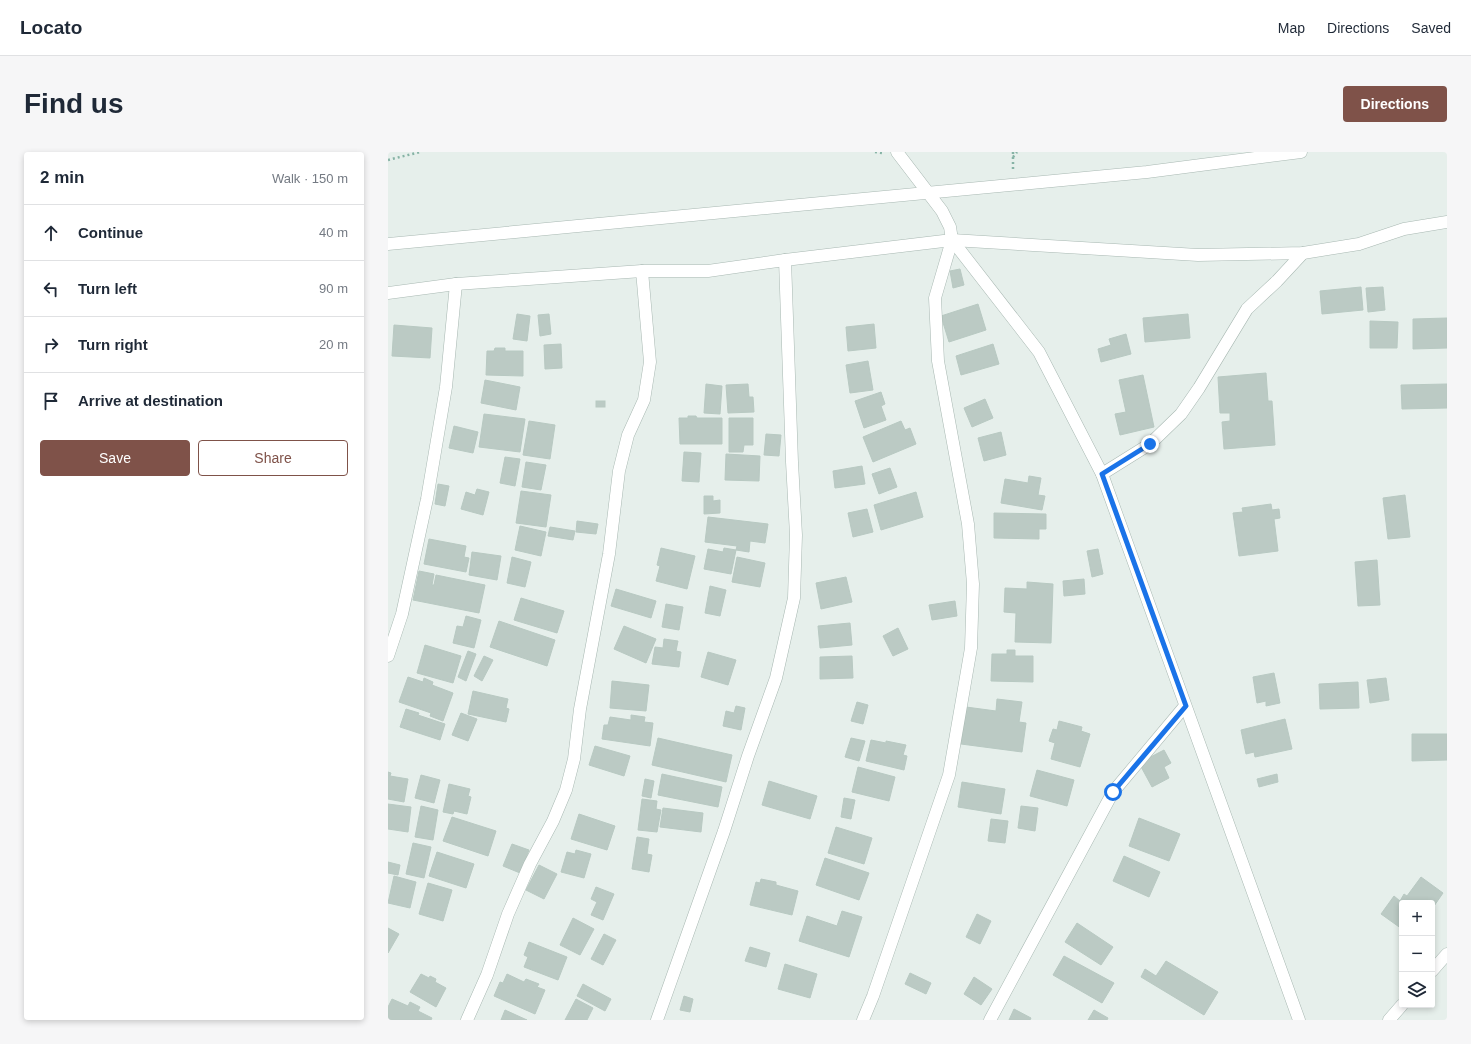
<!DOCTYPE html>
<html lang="en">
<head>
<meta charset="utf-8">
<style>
	body { margin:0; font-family:Arial,sans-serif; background:#f6f6f7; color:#1f2937 }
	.controls { position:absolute; right:12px; bottom:12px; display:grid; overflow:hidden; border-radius:4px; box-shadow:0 2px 6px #0003 }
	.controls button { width:36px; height:36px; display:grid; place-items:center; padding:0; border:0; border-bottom:1px solid #e0e1e3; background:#fff; color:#1f2937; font:20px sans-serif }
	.stop { position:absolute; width:12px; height:12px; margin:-9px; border:3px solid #1a73e8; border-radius:50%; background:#fff }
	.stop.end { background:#1a73e8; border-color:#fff; box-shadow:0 1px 4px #0008 }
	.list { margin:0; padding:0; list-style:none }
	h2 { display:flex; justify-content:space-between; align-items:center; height:52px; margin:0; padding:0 16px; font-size:17px }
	h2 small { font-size:13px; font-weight:400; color:#747a83 }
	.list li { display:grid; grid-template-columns:26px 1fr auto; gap:12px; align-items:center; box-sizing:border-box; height:56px; padding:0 16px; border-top:1px solid #e0e1e3 }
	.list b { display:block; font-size:15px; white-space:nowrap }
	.list em { font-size:13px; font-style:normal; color:#747a83 }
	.actions { display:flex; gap:8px; padding:12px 16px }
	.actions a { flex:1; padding:9px 0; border:1px solid #7f5249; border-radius:4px; text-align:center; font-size:14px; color:#7f5249 }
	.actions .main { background:#7f5249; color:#fff }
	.icon { flex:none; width:22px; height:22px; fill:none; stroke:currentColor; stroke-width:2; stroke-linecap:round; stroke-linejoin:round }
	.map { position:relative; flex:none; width:1059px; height:868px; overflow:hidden; border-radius:4px }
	header { display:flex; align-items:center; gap:24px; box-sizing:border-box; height:56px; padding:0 20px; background:#fff; border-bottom:1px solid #e0e1e3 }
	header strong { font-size:19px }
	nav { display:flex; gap:22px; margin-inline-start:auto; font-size:14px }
	.intro { display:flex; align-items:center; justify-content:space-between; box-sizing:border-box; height:96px; padding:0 24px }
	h1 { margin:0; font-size:28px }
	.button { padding:10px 18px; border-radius:4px; background:#7f5249; color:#fff; font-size:14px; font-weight:700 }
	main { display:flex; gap:24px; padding:0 24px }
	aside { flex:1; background:#fff; border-radius:4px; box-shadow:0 2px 6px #0003 }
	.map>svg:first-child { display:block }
	.building { fill:#bbcac4; stroke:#b8c9c2 }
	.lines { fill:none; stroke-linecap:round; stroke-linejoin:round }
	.street-casing { stroke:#a8b8b2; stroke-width:13 }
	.path { stroke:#86b3a5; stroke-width:2.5; stroke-dasharray:2 3; stroke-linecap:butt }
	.street { stroke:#fff; stroke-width:12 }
	.route { stroke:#1a73e8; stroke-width:5 }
</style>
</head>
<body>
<header>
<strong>Locato</strong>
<nav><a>Map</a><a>Directions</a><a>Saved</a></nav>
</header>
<div class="intro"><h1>Find us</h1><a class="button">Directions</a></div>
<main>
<aside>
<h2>2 min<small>Walk · 150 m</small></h2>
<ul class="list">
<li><svg class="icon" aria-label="ahead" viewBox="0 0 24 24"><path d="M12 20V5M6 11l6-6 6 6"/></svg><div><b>Continue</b></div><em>40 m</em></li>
<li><svg class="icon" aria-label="left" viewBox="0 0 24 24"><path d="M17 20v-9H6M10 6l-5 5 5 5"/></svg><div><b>Turn left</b></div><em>90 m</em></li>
<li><svg class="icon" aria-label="right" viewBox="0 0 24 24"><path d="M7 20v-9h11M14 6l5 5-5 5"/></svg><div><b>Turn right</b></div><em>20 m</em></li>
<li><svg class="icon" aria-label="arrive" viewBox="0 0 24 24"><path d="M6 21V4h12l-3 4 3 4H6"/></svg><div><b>Arrive at destination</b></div></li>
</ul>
<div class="actions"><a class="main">Save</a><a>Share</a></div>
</aside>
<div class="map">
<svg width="1059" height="868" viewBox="0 0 1059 868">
	<rect width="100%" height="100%" fill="#e6efeb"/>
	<g class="building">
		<path d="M572,117L576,133L565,136L562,119Z"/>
		<path d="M973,135L975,158L934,162L932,139Z"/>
		<path d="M995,135L997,158L980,160L978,136Z"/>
		<path d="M590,152L598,178L561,190L553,164Z"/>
		<path d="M129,162L142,164L139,189L125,187Z"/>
		<path d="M161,162L163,182L152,184L150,163Z"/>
		<path d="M800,162L802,186L757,190L755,166Z"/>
		<path d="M1059,166V196L1025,197V167Z"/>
		<path d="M982,169L1010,170L1009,196H982Z"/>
		<path d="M486,172L488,196L460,199L458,175Z"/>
		<path d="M6,173L44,176L42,206L4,204Z"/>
		<path d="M738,182L743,202L713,210L710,197L723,193L721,187Z"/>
		<path d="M173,192L174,216L157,217L156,193Z"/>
		<path d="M605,192L611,212L573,223L568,204Z"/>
		<path d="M107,196H117V199H135V224L98,223L99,199H106Z"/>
		<path d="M480,209L485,238L462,241L458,213Z"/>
		<path d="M878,221L880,249H884L887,293L836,297L834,270L842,269V261H832L830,225Z"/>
		<path d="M755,223L766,275L732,283L727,262L738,260L731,228Z"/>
		<path d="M97,228L132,235L128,258L93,251Z"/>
		<path d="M318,232L334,234L332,262L316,261Z"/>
		<path d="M360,232L361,245H365L366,260L340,261L338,233Z"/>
		<path d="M1059,232V256L1014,257L1013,233Z"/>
		<path d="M493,240L497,252L493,254L498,268L476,276L467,249Z"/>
		<path d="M597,247L605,266L584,275L576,256Z"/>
		<rect x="208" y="249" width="9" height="6"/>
		<path d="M96,262L137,267L132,300L91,295Z"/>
		<path d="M300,264H308L309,266H334V292H292L291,266H300Z"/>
		<path d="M341,266H365V293H356L355,300H341Z"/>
		<path d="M141,269L167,273L162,307L135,303Z"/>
		<path d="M513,269L517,278L522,276L528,292L485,310L475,285Z"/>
		<path d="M66,274L90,280L85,301L61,296Z"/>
		<path d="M613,280L618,303L596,309L590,286Z"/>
		<path d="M378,282L393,283L391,304L376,303Z"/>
		<path d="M296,300L313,301L311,330L294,329Z"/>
		<path d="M338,302L372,304L371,329L337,328Z"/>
		<path d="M117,305L132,307L127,334L112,331Z"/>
		<path d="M138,310L158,313L153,338L134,335Z"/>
		<path d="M474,314L477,332L447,336L445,319Z"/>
		<path d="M502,316L509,335L491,342L484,322Z"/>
		<path d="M641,324L653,326L650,343L657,344L654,358L613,351L617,327L640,331Z"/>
		<path d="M50,332L61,334L57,354L47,352Z"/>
		<path d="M89,337L101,340L95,363L73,357L78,340L87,343Z"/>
		<path d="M133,339L163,343L158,375L128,371Z"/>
		<path d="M528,340L535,365L493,378L486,353Z"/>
		<path d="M1017,343L1022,385L1000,387L995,346Z"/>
		<path d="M316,344H325V349L332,348V361L316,362Z"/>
		<path d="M883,352L884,358L891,357L892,366L886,367L890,399L851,404L845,361L855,360L854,356Z"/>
		<path d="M479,357L485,380L465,385L460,361Z"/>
		<path d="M606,361L658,362V377H651V387L606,386Z"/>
		<path d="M320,365L380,372L377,391L362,389L361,400L348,398L349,394L317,390Z"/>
		<path d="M189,369L210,372L208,382L188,380Z"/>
		<path d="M132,374L158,380L153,404L127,398Z"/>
		<path d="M162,375L187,379L185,388L160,384Z"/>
		<path d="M41,387L78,394L76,405L81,406L78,420L36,412Z"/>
		<path d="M273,396L307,404L299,437L268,429L272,414L269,413Z"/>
		<path d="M336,396L348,398L343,422L316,417L320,397L335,400Z"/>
		<path d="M710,397L715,422L704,425L699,399Z"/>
		<path d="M84,400L113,404L109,428L81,423Z"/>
		<path d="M124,405L143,410L137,435L119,431Z"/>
		<path d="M349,405L377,411L372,435L344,430Z"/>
		<path d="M989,408L992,453L970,454L967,410Z"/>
		<path d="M31,419L46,422L44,433H46L48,423L97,433L91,461L25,448Z"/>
		<path d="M458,425L464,450L433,457L428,431Z"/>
		<path d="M696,427L697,442L676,444L675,429Z"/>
		<path d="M639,430L665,432L663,491L627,490L628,461L616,460L617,436L639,437Z"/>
		<path d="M322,434L338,438L332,464L317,461Z"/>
		<path d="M228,437L268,449L263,466L223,454Z"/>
		<path d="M133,446L176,459L169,481L126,468Z"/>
		<path d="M567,449L569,464L544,468L541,453Z"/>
		<path d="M278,452L295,455L291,478L274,475Z"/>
		<path d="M78,464L93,468L86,496L65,491L69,474L75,475Z"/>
		<path d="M111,469L167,488L159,514L102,495Z"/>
		<path d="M462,471L464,493L432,496L430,474Z"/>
		<path d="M236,474L268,487L258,511L226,497Z"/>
		<path d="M510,476L520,497L505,504L495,484Z"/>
		<path d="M276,487L290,489L288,499L293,500L291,515L264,512L267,495L275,496Z"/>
		<path d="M37,493L73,504L65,531L29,521Z"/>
		<path d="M619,498H627V504H645V530L603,529L604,502H619Z"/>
		<path d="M80,499L88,502L78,529L70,525Z"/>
		<path d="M320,500L348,508L340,533L313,525Z"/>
		<path d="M96,504L105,508L94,529L86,524Z"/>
		<path d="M464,504L465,526L432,527V505Z"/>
		<path d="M886,521L892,551L878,554V549L869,551L865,525Z"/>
		<path d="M20,525L35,530L36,526L45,530L44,533L65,541L55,569L42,564L43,561L11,550Z"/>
		<path d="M998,526L1001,548L982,551L979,528Z"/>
		<path d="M224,529L261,533L258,559L222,556Z"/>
		<path d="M970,530L971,556L932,557L931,532Z"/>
		<path d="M85,539L120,547L118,556L121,557L118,570L80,562Z"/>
		<path d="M609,547L634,550L631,570L638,571L634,600L573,592L578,555L608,559Z"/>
		<path d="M469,550L480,553L475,572L463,569Z"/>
		<path d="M348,554L357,556L353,578L335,574L338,559L346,561Z"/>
		<path d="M18,557L31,561L30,563L57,572L52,588L12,575Z"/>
		<path d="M73,561L89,567L80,589L64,583Z"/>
		<path d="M243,563L257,565L256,570L265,571L262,594L214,587L216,573H220L222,565L243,568Z"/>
		<path d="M897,567L904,597L867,605L866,600L858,602L853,578Z"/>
		<path d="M671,569L694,575L693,579L702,582L692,615L663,607L667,591L661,589L665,577L669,578Z"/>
		<path d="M1024,582H1059V608L1024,609Z"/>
		<path d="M270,586L344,603L338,630L264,613Z"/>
		<path d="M463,586L477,589L471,609L457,605Z"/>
		<path d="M483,588L498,591V589L518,593L515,603L519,604L516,618L478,609Z"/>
		<path d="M207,594L242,604L236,624L201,613Z"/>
		<path d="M776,598L783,611L776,615L781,626L764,635L751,611Z"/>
		<path d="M470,615L507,625L501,649L464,640Z"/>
		<path d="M649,618L686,628L679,654L642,644Z"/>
		<path d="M0,620L3,621L2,624L20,627L16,650L0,647Z"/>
		<path d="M274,622L334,635L330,655L270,643Z"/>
		<path d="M889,622L890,630L871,635L869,627Z"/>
		<path d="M33,623L52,628L46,651L27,646Z"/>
		<path d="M257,627L266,629L263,646L254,644Z"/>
		<path d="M381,629L429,644L422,667L374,653Z"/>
		<path d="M574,630L617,637L613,662L570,655Z"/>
		<path d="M61,632L82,637L80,644L83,645L79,662L66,659L65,662L55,660Z"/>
		<path d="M456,646L467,648L463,667L453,665Z"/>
		<path d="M254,647L269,649L268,657L273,658L269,680L250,678Z"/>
		<path d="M0,652L23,655L20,680L0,677Z"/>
		<path d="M33,654L50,658L45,688L27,685Z"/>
		<path d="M633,654L650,656L647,679L630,676Z"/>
		<path d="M275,656L315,661L313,680L272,675Z"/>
		<path d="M191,662L227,674L219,698L183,687Z"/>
		<path d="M64,665L108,679L100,704L55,689Z"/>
		<path d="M751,666L792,682L781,709L741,694Z"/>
		<path d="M603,667L620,669L617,691L600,689Z"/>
		<path d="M448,675L484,686L476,712L440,701Z"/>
		<path d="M249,685L261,687L259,702L264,703L261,720L244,717Z"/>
		<path d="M25,691L43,695L36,726L18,722Z"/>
		<path d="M124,692L141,698L132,721L115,714Z"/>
		<path d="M188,698L203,702L196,726L173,720L179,700L187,702Z"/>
		<path d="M49,700L86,712L78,736L41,724Z"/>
		<path d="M736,704L772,720L761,745L725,729Z"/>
		<path d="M437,706L481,721L471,748L428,733Z"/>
		<path d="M0,710L12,713L10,723L0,721Z"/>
		<path d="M151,713L169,722L156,747L138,738Z"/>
		<path d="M6,724L28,730L22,756L0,751Z"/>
		<path d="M1033,725L1055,741L1044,757V751H1014V777L993,762L1006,744L1012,749L1016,742L1019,744Z"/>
		<path d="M373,727L388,730V733L410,739L404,763L362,753L368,730L372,731Z"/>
		<path d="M40,731L64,738L55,769L31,762Z"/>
		<path d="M208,735L226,742L215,768L203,763L209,750L203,747Z"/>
		<path d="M454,759L474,765L461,805L411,789L419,764L449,774Z"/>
		<path d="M589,762L603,769L592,792L578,785Z"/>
		<path d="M185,766L206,777L192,803L172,793Z"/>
		<path d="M689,771L725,795L713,813L677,790Z"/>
		<path d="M0,776L11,782L0,801Z"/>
		<path d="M216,782L228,788L215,813L203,807Z"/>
		<path d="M141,790L179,805L170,828L136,815L140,805L136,803Z"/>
		<path d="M362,795L382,801L378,815L357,809Z"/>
		<path d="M676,804L726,831L714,851L665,823Z"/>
		<path d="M778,809L830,840L816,863L753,825L757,817L768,824Z"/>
		<path d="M397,812L429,822L422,846L390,837Z"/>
		<path d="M522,821L543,831L538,842L517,832Z"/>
		<path d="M33,822L41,826L42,824L48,827L47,830L58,836L48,855L22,840Z"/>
		<path d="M119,822L136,830L138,827L151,832L149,835L157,838L147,862L106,844L112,830L115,831Z"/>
		<path d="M586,825L604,837L593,853L576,842Z"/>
		<path d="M195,832L223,847L217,859L189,844Z"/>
		<path d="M296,844L305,847L302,860L292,858Z"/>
		<path d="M4,847L20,854L22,850L32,855L30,859L44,866L43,868H0V855Z"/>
		<path d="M188,847L205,856L199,868H177Z"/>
		<path d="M626,857L643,866L642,868H621Z"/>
		<path d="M117,858L139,868H113Z"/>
		<path d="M706,858L720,866L719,868H700Z"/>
	</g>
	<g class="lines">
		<defs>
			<g id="street">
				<path d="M509,0L554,59L562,75L564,88L651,200L714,322L911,868"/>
				<path d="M0,92L759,20L913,0"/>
				<path d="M0,141L68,132L254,119H320L397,108L564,88L810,103L915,101L971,92L1016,77L1059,70"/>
				<path d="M714,322L762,292L793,262L811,236L859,157L889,129L915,101"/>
				<path d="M0,504L14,462L39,347L58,235L68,132"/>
				<path d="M1044,819L1059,802"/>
				<path d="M79,868L99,823L120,762L142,712L165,669L178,638L186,607L192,557L221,402L231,319L240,283L256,248L262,210L254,119"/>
				<path d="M269,868L336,679L360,604L388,526L406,446L408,383L404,310L397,108"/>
				<path d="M475,868L485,844L561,623L583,496L585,432L580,372L550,209L547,146L564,88"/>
				<path d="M602,868L725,640L797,554"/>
				<path d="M1001,868L1014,853"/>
			</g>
		</defs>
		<use href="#street" class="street-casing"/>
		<g class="path">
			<path d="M487,0L494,1"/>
			<path d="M625,5L629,0"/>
			<path d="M0,8L32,0"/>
			<path d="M625,17V0"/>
		</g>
		<use href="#street" class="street"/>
	</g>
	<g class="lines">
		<path class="route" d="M725,640L798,554L714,322L762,292"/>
	</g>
</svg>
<div class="controls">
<button>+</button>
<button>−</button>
<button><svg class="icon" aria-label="layers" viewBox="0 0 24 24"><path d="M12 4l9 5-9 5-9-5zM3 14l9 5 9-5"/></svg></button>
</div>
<div class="stop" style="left:725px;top:640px"></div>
<div class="stop end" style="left:762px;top:292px"></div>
</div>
</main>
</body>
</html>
